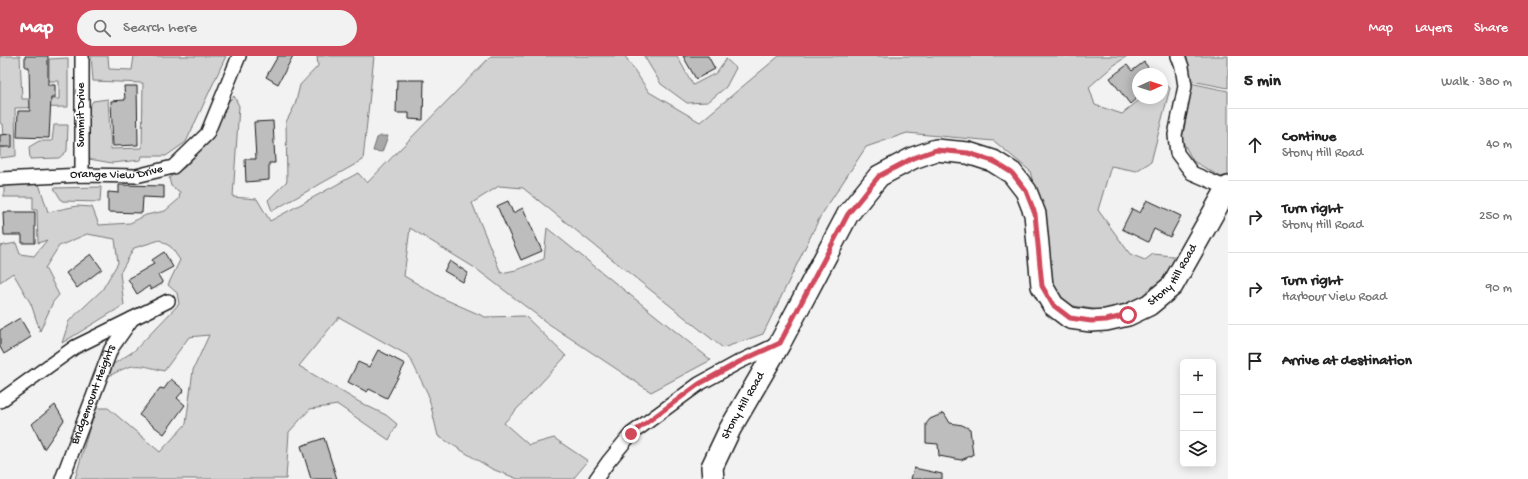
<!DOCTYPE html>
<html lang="en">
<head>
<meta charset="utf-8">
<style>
	body { margin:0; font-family:"Gochi Hand",sans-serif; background:#f2f2f2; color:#222 }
	.controls { position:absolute; right:12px; bottom:12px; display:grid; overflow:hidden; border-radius:6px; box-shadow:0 2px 10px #0003 }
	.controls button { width:36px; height:36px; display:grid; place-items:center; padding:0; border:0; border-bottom:1px solid #e0e0e0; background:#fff; color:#222; font:20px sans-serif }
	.compass { position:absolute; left:1132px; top:12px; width:36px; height:36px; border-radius:50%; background:#fff; box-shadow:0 2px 10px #0003; rotate:87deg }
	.stop { position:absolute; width:12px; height:12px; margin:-9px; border:3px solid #d1495b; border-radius:50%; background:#fff }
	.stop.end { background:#d1495b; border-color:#fff; box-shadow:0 1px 4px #0008 }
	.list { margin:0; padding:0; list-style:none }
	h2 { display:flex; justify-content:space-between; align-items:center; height:52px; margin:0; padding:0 16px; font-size:17px }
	h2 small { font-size:13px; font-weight:400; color:#767676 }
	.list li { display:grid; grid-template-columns:26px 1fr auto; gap:12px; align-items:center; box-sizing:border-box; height:72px; padding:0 16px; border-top:1px solid #e0e0e0 }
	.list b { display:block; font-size:15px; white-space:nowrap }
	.list p { margin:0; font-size:13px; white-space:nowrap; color:#767676 }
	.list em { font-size:13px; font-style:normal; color:#767676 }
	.icon { flex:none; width:22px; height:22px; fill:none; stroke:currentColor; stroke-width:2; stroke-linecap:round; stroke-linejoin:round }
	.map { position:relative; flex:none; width:1228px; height:423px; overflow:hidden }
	header { display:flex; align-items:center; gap:24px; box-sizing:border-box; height:56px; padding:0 20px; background:#d1495b; color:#fff }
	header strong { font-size:19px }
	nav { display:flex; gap:22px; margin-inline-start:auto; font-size:14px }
	.search { width:280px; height:36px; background:#f2f2f2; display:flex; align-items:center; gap:10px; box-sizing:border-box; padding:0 14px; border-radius:22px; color:#767676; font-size:15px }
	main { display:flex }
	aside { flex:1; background:#fff }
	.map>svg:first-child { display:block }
	.green { fill:#d2d2d2; stroke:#777 }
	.water { fill:#a8a8a8; stroke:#707070 }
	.building { fill:#bdbdbd; stroke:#1c1c1c }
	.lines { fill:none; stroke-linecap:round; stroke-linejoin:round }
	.street-casing { stroke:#1c1c1c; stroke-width:16 }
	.primary-casing { stroke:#1c1c1c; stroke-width:24 }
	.street { stroke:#fff; stroke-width:13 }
	.primary { stroke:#fff; stroke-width:21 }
	.route { stroke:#d1495b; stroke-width:5 }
	.labels { text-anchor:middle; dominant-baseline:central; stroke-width:4; stroke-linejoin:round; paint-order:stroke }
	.street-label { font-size:12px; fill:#1c1c1c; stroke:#fff }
</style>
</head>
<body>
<header>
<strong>Map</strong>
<div class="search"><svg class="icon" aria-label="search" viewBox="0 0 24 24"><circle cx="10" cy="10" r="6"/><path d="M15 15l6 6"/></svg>Search here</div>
<nav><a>Map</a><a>Layers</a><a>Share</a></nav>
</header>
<main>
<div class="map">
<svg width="1228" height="423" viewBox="0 0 1228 423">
	<rect width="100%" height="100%" fill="#f2f2f2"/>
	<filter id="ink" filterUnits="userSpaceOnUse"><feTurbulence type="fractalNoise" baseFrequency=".025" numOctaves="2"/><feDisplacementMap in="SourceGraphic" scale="8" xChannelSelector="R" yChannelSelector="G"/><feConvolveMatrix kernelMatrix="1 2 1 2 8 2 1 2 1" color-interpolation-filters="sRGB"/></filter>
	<g filter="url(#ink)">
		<g class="green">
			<path d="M0,0H20L22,43H59V25H49V3L68,2V51L15,52L16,100L0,102V92L5,91L3,68L0,67Z"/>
			<path d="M91,0H108L109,13L132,14L134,0H226L186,86L166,100H142L141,104L112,107L89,103V51L93,45L108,43L111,93L142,92L143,27L93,25Z"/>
			<path d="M317,0H374L363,104L272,155L268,144L287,125L286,66L295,49L300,29L318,10Z"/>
			<path d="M491,0H625L649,36L700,66L779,0H1127L1113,10L1089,31L1095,49L1122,58L1142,42H1162L1163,26L1170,32L1151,106L1136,115L1111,110L1098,154L1130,198L1145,204L1153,198L1182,201L1152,235L1112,256L1067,249L1052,226L1046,179L1030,115L994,85L907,77L866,91L820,161L763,278L723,292L523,132L499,130L472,147L501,217L516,214L544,203L547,172L711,304L651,336L546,266L475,212L410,172L404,220L442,242L485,261L525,260L566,300L504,367L529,389L554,382L588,405L573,423H518L492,413L438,380L428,338L409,300L339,261L299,310L361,347L386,359L397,368L389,384L338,349L310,353L289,376L286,423H75L95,352H108L160,396L186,368L193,314L209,279L189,281L164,315C135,307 134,307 107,321L112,309L134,295L179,248L177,237L168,229L180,204L171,191L160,184L134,192L120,217L124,249L62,287L69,265L102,234L118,207L115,183L87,178L59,190L45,212L59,239L53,246L40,275L31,248L13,217L0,226V190L16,187L20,198L34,200L47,184L38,187L37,154H33V141H4V129L39,128L48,156L77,150L92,151L99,169L130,167L146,159L165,155L179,143L180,136L171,130L169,122L185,111L212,82L224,50L234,40L239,50L233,141L257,143L270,165L358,117L367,127Z"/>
			<path d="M644,0H677L693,29L716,17L726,3L736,12L726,31L708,46L687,47L661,28Z"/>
			<path d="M1185,0H1228V32L1192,25Z"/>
			<path d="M1190,27L1228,35V119L1221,121L1193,105L1182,84Z"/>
			<path d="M54,69H68L67,95L59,102L30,103L29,91L39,85H52Z"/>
			<path d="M101,131L100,146L62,145L54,132Z"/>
		</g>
		<path class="water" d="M381,80H388L382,96L373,95L377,82Z"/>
		<g class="building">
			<path d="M25,0H48V29H55V42H51L49,82L17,81L18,55H30L29,11H25Z"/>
			<path d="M278,0H293L278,28L266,21Z"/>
			<path d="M683,0H708L715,13L696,23Z"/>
			<path d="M1144,6L1153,18H1138V41L1130,48L1110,22L1127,9L1132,15Z"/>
			<path d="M397,24H424L423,64L409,63V57H396Z"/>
			<path d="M124,30H137L138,89L113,90L111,45L125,44Z"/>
			<path d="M273,65L275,107H269V124L246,126L245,103H256L254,66Z"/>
			<path d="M12,78V91H0V79Z"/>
			<path d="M119,129L164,130V142L143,141L142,157L108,156V136L119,137Z"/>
			<path d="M1147,144L1181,160L1170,181L1154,173L1148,186L1122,173L1132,153L1140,157Z"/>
			<path d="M508,145L513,157L523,152L542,195L521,204L497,150Z"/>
			<path d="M3,156H35V187H22V179H4Z"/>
			<path d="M164,196L173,211L158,219L163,227L151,234L149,230L137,238L128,223L154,208L152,204Z"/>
			<path d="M91,198L102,213L77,232L66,217Z"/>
			<path d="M450,205L468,217L463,226L444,215Z"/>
			<path d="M20,262L31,281L4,298L0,291V274Z"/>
			<path d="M378,294L405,308L387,342L369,333L367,336L348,326L358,306L369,311Z"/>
			<path d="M171,323L184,334L177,342L185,349L164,378L139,359L160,332L164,333Z"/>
			<path d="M55,349L64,364L44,393L32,368Z"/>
			<path d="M944,357L950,367L962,369L970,373L973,399L961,404L939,400L938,388L926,387V368L930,363Z"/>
			<path d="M324,382L337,423H311L301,390Z"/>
			<path d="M914,412L942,418V423H911Z"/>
		</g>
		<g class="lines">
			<defs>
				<g id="street">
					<path d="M1178,0L1182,11L1185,30L1175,79L1177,97L1192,117L1227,132"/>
					<path d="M82,119V0"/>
					<path id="s1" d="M0,123L82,119L136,120L173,111L207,78L239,0"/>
					<path d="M0,345L75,291L168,245"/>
					<path id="s2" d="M62,423L111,293L132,263"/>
					<path d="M596,423L608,406L631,378L699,328L739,306L780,287"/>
				</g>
				<g id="primary">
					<path id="s3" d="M713,423L712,411L730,373L780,287L848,158L879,120L913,102L936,94L968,97L993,105L1012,117L1026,135L1035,158L1042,230L1053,249L1070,262L1091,265L1106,264L1128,259L1149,249L1172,230L1228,131"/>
				</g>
			</defs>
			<use href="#street" class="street-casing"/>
			<use href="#primary" class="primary-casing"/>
			<use href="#street" class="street"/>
			<use href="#primary" class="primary"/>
		</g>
	</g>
	<g class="lines" filter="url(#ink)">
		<path class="route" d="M631,378L699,328L739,306L780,287L848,158L879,120L913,102L936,94L968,97L993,105L1012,117L1026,135L1035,158L1042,230L1053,249L1070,262L1091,265L1106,264L1128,259"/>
	</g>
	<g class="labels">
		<g class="street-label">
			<text transform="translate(82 59) rotate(-90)">Summit Drive</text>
			<text stroke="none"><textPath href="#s1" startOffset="117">Orange View Drive</textPath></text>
			<text stroke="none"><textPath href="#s3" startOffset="776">Stony Hill Road</textPath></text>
			<text stroke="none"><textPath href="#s2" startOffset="90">Bridgemount Heights</textPath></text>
			<text stroke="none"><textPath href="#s3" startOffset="81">Stony Hill Road</textPath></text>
		</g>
	</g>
</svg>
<div class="controls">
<button>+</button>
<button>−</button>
<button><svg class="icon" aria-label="layers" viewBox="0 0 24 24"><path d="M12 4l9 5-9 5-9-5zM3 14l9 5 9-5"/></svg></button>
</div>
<svg class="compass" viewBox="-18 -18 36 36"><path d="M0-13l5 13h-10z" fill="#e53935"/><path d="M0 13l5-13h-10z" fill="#767676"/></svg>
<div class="stop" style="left:1128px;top:259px"></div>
<div class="stop end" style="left:631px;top:378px"></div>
</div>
<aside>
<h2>5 min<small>Walk · 380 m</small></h2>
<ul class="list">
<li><svg class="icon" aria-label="ahead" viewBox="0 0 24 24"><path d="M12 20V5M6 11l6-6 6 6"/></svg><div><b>Continue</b><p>Stony Hill Road</p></div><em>40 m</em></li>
<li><svg class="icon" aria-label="right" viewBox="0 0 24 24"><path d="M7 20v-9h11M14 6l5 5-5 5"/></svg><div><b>Turn right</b><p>Stony Hill Road</p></div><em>250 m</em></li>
<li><svg class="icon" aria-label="right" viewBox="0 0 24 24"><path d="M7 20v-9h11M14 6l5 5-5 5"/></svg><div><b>Turn right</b><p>Harbour View Road</p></div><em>90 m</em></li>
<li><svg class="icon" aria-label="arrive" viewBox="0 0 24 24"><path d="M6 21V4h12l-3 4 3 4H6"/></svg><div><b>Arrive at destination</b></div></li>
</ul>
</aside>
</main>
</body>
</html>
